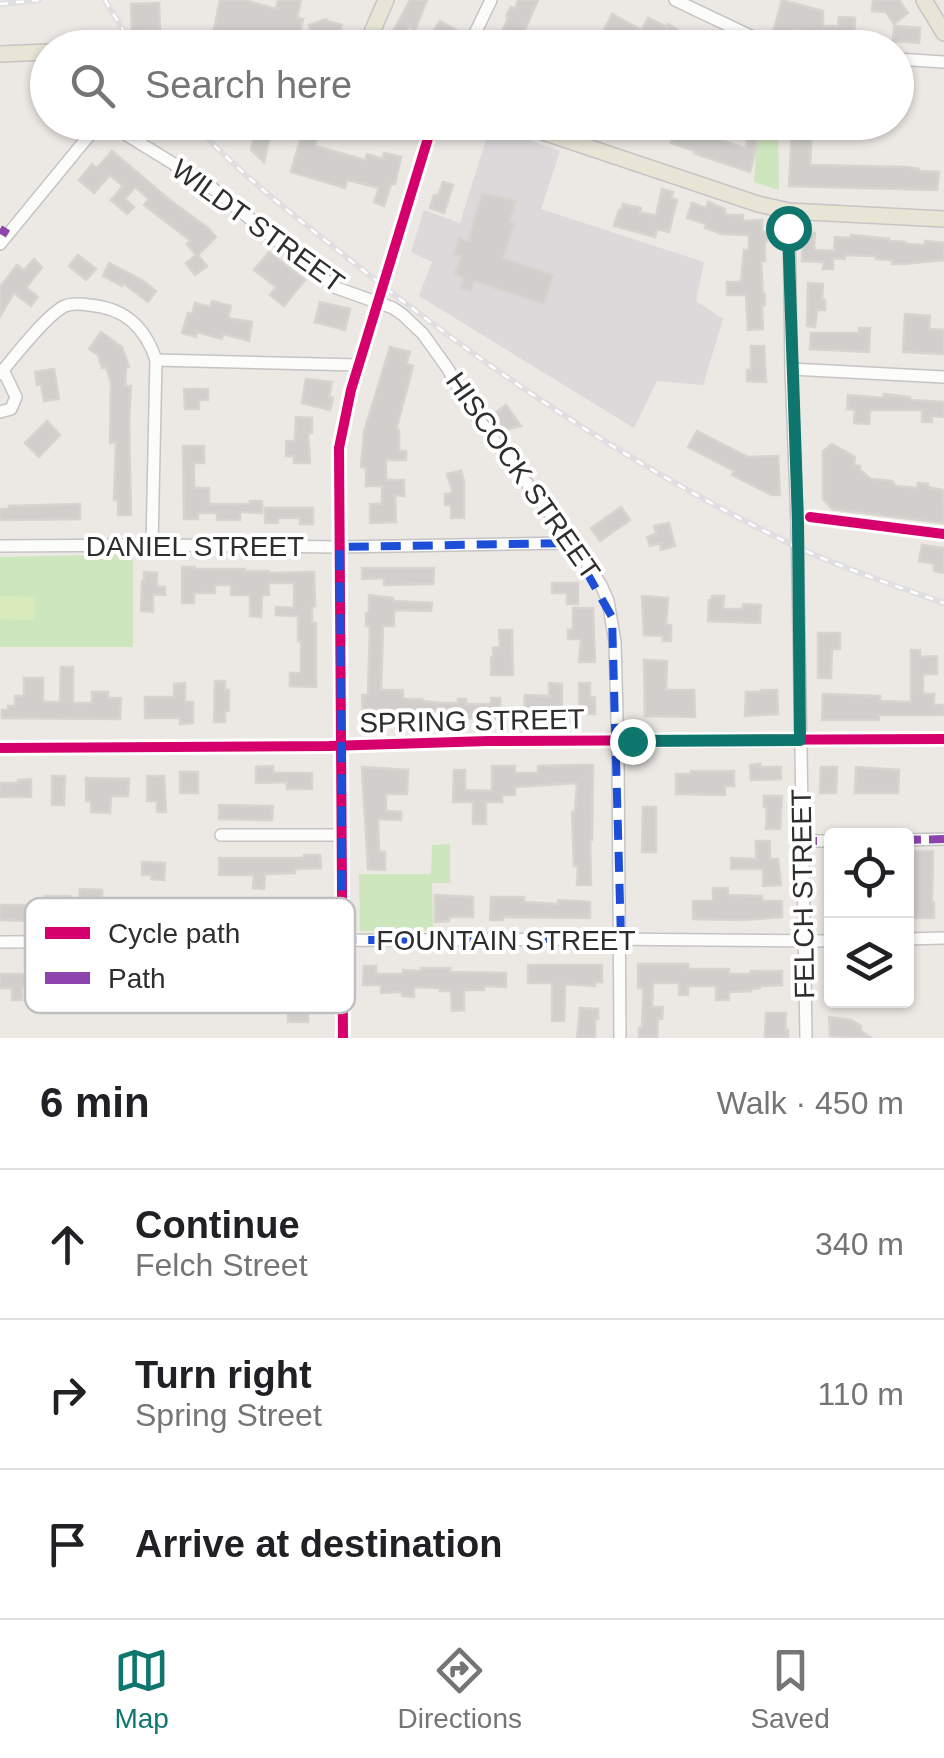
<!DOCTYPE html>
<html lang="en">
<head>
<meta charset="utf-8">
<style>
	body { margin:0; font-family:Arial,sans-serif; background:#f6f6f6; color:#202124 }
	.controls { position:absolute; right:30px; bottom:30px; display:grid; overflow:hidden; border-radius:10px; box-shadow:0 2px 8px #0004 }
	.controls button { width:90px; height:90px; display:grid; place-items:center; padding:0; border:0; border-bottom:2px solid #e0e0e0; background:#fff; color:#202124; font:50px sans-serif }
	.stop { position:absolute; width:30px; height:30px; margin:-22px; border:8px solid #0f766e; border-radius:50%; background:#fff }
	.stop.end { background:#0f766e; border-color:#fff; box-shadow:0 2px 10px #0008 }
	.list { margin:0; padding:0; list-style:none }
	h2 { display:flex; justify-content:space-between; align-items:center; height:130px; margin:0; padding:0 40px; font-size:42px }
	h2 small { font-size:32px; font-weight:400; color:#757577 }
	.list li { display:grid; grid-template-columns:65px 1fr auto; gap:30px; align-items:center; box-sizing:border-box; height:150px; padding:0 40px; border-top:2px solid #e0e0e0 }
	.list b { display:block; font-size:38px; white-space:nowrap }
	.list p { margin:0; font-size:32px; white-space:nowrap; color:#757577 }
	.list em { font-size:32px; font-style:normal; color:#757577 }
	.icon { flex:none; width:55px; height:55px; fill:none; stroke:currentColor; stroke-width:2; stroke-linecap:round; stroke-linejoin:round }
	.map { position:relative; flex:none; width:944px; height:1038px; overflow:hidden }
	.search { position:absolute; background:#fff; box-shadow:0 2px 8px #0004; left:30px; right:30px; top:30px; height:110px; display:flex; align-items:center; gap:25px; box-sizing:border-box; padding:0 35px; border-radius:55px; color:#757577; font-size:38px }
	.sheet { height:580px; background:#fff }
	nav { display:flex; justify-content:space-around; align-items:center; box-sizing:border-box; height:140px; border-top:2px solid #e0e0e0; background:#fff; font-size:28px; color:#757577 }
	nav a { display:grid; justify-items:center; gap:5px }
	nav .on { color:#0f766e }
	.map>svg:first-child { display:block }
	.industrial { fill:#dcd9db }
	.green { fill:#cee6be }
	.pitch { fill:#d9eabb }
	.building { fill:#d1cecb; stroke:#d7d4d0; stroke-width:2.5 }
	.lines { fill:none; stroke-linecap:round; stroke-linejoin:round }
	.minor-casing { stroke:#c5c4c5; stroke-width:14 }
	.major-casing { stroke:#c6c5c4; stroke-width:18 }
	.minor { stroke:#fcfcfb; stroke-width:11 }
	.major { stroke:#e8e4d6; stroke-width:15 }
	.rail-casing { stroke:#dfdfe1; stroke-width:6 }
	.rail { stroke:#fff; stroke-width:2.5; stroke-dasharray:8; stroke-linecap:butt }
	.quiet { stroke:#8e44ad; stroke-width:8; stroke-dasharray:15 8; stroke-linecap:butt }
	.cycleway-casing { stroke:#fff; stroke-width:16 }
	.cycleway { stroke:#d6006c; stroke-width:10 }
	.route { stroke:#0f766e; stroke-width:12 }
	.marked { fill:none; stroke:#1d4ed8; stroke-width:8; stroke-dasharray:20 12; stroke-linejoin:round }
	.labels { text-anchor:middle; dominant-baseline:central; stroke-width:8; stroke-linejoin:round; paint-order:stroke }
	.street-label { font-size:28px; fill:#2e2e2e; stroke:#fff }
	.key { fill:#fff; stroke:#c0c0c0; stroke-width:2.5 }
	.key-label { font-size:28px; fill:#2e2e2e }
</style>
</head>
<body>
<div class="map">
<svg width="944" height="1038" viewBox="0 0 944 1038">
	<rect width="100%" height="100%" fill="#ece8e4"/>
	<path class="industrial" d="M490,127L560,151L541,209L704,262L696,301L723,319L703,385L657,381L634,428L419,296L432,262L411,252L424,210L460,223Z"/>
	<g class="green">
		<path d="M758,123H778L779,190L754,182Z"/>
		<path d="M133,554V647H0V557Z"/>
		<path d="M450,844V883H432L433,930L360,931L359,874H431L432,845Z"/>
	</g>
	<path class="pitch" d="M0,596L35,597L34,620L0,619Z"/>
	<g class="building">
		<path d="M220,0H244L276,9L278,0H301L297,18L303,19L298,42L283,39V43L214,29Z"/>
		<path d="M410,0H427L415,30L409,26L398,46L388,41Z"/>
		<path d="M518,0H538L517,48H495L508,18L506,16L511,7L515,9Z"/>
		<path d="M782,0L823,11V26H838L839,17L855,18L854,38H812V32L793,28L791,34L774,29Z"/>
		<path d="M873,0H899L908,13L894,24L886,12L872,11Z"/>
		<path d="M159,3L160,29L132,30L131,4Z"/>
		<path d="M612,14L642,30L648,18L667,27L668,24L677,29L674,36L690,44L694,35L705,40L702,48H630L617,41L616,44L601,37Z"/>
		<path d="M326,19L327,21L342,25L339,35L332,33L314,40L309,25Z"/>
		<path d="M440,21L456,30L446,48H431L425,45Z"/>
		<path d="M894,26L920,28L919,43L893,41Z"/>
		<path d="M258,122H273L264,162L251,150Z"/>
		<path d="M286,122H320L315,146L365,160L367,154L383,159L384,153L401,157L395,184H391L384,206L374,202L379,188L347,180L345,188L291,172L303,130L286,126Z"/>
		<path d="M677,122H691L690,124L714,133L718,122H726L720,140L745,148L753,122H755L757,145L750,172L702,156L694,153L695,151L671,143Z"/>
		<path d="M792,131L812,132L810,165L907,167L919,169V171L939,172L937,190L789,186Z"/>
		<path d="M112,151L171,201L208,228L216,237L198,255L207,266L195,275L186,263L196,255L187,244L191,241L144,205L149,199L135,187L125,199L134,207L127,214L111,200L123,186L110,175L94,193L79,180L92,164L97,168Z"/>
		<path d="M443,182L453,185L444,213L430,208L434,195L438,196Z"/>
		<path d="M662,189L673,192L671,198L677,200L669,232L657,229L655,237L614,226L619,210H622L623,204L641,208L640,212L656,216Z"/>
		<path d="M482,193L516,201L509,222L514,223L503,258L553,275L544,304L474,281L471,291L460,288L464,277L455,274L461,256L454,255L459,238L468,241Z"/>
		<path d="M708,202L725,209V215H743V221L762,220V232H767V241H765V261H761L763,294H765V305H762L763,329L748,330L746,295H727V282H741L744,250H749V235L722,234L705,228L706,224L687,218L692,203L706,208Z"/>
		<path d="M803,232L815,233L814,250L834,251L835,237L851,238V235L889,239V241L905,242V244L925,245V241L944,243V260L904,264H892V260L876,259V256L845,255V259L833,258V269H823L824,262L802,261Z"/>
		<path d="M269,252L305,280L284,306L270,295L276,287L254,270Z"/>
		<path d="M78,255L96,269L86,280L69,266Z"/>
		<path d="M34,259L42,267L26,288L38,297L31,306L14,293L0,316V287L17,265L24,270Z"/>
		<path d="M109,263L142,280L156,291L148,302L123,283L122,286L103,276Z"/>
		<path d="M808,283L823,284L822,300H825V310H817L815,327L807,326Z"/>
		<path d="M212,301L231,306L228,318L252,322L249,341L223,334L222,339L197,332L196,337L182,333L188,313L192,314L195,303L210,307Z"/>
		<path d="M320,302L350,309L345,330L315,322Z"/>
		<path d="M905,314L930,316L929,329L944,330V354L903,352Z"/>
		<path d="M859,328H870L869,352L810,349L811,333H859Z"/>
		<path d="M101,332L122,347L129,367L126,368L125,386H131L129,423L131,515H118V500H114L116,442L110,443L111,382L106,367L102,368L98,355L89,349Z"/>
		<path d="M751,346H764L766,382L747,381V370H751Z"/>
		<path d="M390,347L410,352L406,364L413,366L396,430H399V451H406V460H386V480H404V496L395,495L396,522L370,523V504H382V486H366V468L361,467L364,432Z"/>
		<path d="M54,369L59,399L44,401L41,384L37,385L35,372Z"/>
		<path d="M306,379L332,382L329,397L333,398L330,410L302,403Z"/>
		<path d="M184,389H208V400H199V409H185Z"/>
		<path d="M884,394L910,397V400L944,402V417L932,416V422H922V410H870L869,424L854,423L855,410L847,409L848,395L884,398Z"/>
		<path d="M506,405L521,426L503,430L492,415Z"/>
		<path d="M296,417L312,418V433H308L310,463H294V456H286V441H295Z"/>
		<path d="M47,421L60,435L39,457L25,443Z"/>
		<path d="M697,431L748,457L778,456L780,495H772L732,475L734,471L688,447Z"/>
		<path d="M832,444L855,457L854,465L860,466V470L871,479L892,481L896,486L917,488L918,483L928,484V487L943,490L944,523L832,509L823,499V451Z"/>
		<path d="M183,446H204V463H194V488H209V504H250V501H262V513L240,512V520H217V513H198V519H184Z"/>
		<path d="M461,471L464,481V518H451V505H445V494L453,493L447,474Z"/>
		<path d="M80,504V519L0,520V509H9V506Z"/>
		<path d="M621,507L630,520L600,541L591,528Z"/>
		<path d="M265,508H313V524H300V518H278V523H265Z"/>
		<path d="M669,523L675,546L661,550L660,543L650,546L647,537L656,534L654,526Z"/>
		<path d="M922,545L944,548V573L934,571V564L919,561Z"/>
		<path d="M182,567H195V569H245V571H269V573L314,572L315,606H312V623H316V687L290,686V673H301V641H298V616L276,615V607L294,608V583H269V595H262L261,617L250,616V595H231V585H215V593H194V603H182Z"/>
		<path d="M362,568H434L433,584L384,585V578L362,579Z"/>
		<path d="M144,572L157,573V586L165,587V595L153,594V612L141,611L142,581H144Z"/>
		<path d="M552,583H578V604H567V593H552Z"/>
		<path d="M369,595L393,598V601L432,603L431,611L394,610V626H383L381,690H403V699H422V701L442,703H458V699H466V704H491V698H500L501,719L467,718V722L439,723L430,722V719H363L362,695H368L370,626H366V613H369Z"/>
		<path d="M642,596L668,598L666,625H671V641H663V636L644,635Z"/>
		<path d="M712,596H724L723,609H743V604L761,605L760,623L708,621L709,600H711Z"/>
		<path d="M573,608H593L595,662H579L581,639H568V630H573Z"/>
		<path d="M499,630H512L513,675H491V657H494L493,648L500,647Z"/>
		<path d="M818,633H840V649H832L831,678H818Z"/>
		<path d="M911,650H920V657L937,656V674H923V694H934V705H944V715H879V720H822L823,694L880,696V701L911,702Z"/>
		<path d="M644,660L667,661L666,690H694L695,717L645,716Z"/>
		<path d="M61,667H73V703H92V692H108V698H121L120,719L2,718V710H8V706H15V696H24V678H43V702H60Z"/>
		<path d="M215,681H225V690H229V711H225V722H214Z"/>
		<path d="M185,683V702H193V723L180,724V718H145V697H174V684Z"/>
		<path d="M549,683L562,684V719L524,717L525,695L549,696Z"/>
		<path d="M579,683H590V697H595V714H579Z"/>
		<path d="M761,690H777L778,714L745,716L746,692H761Z"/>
		<path d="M760,764V767H781V779L751,780L750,765Z"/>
		<path d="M577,765H593L592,840H590L591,885H577L578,866H574L572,812H575L577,783L515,787V795H502V802H486V824H473V802H453L454,770H465V790L492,791V766H515V773H538V766Z"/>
		<path d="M273,766V773H312V789H287V782L256,783V767Z"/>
		<path d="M362,767L408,770L407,794H386V811L401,812V820L378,819L379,852H385V870L368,869Z"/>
		<path d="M821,767H837L836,793H820Z"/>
		<path d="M856,767L899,770L898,793H855Z"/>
		<path d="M691,771H734V786H725V795L676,794V774H691Z"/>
		<rect x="180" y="772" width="18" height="21"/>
		<path d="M52,776H65L64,805H52Z"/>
		<path d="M147,776H164L166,812H157V801H147Z"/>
		<path d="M86,778L129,779L128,796H111L110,813L91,812V801H86Z"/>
		<path d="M31,779V797H0V783H18V780Z"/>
		<path d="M764,796H782L780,829H766L767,807H764Z"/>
		<path d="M219,805L273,806L272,820L219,819Z"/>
		<path d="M643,807H656V852H642Z"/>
		<path d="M756,841H770V859H778L781,885L763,886V869H731V858L756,859Z"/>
		<path d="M910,851H933L932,903H934V918H906V903H910Z"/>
		<path d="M304,855H320L321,868L295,869V873L265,874L264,889L253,888L254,875H219V858H304Z"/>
		<path d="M142,862L165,863L164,880L151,879L152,875H142Z"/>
		<path d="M713,888H728V895L762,896V901H782V917L743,920L693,919V901H713Z"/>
		<path d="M80,889L102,890V903L123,902V920H108V915L90,914L91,901H79Z"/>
		<path d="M435,895L473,897V917H449V921L435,922Z"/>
		<path d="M45,896H70V922H56V918H45Z"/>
		<path d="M491,897H524V902L558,904V900L590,902V918L503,917V920H490Z"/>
		<path d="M0,905H27V921L0,920Z"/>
		<path d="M302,962H315L316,997H309L308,1022H288V1009H293V1006H300Z"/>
		<path d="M638,964H688V969H729V974H751V971H782V985L760,986V988L751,989V991L729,992V1000H716V986H688V995H679V983H653L652,1007H663L662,1019L658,1018L657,1038H639V1028H642L643,1002V988H638Z"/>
		<path d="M528,965H602V982H595V986L565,984L564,1021H552V983H528Z"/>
		<path d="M364,966H376V974H403V970L421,971V968H450V972L506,973V987L484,986V990H464V1010L452,1011L451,991H440V988L414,987V997L402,996V992L381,993V985H363Z"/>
		<path d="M0,974H35V987H22V1000H12V988H0Z"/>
		<path d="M580,1008L598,1009V1019H595V1038H577Z"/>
		<path d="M766,1013H786L785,1030H788V1038H765Z"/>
		<path d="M829,1017L851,1020L861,1026V1031L871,1038L830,1036Z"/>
	</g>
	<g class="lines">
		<defs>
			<g id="minor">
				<path d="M675,0L776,48"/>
				<path d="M468,48L491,0"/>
				<path d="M896,59L944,62"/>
				<path d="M789,211L791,369L797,523L806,1038"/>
				<path d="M0,244L96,127L109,124L211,187L334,287L393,308L403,315L423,334L448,369L468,405L586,562L601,585L608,601L615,642L618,756L620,1038"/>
				<path d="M156,360L359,365"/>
				<path d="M791,369L944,377"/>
				<path d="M0,374C14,357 47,314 65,306C72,303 82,304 89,305C125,308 145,327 156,360L152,545"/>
				<path d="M0,412L11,409L16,397L3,370"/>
				<path d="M0,546L152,545L340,547L570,543"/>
				<path d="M0,748L329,746L488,741L944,739"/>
				<path d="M221,835H342"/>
				<path d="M906,840L944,839"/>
				<path d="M802,841H832"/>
				<path d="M906,939L944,938"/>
				<path d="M0,942L606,939L832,941"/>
				<path d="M343,1038L339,448L351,390L433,122"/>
			</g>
			<g id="major">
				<path d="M924,0L944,33"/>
				<path d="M365,48L386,0"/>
				<path d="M0,54L48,52"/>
				<path d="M513,122L758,204L789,211L944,219"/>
			</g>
		</defs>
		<use href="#minor" class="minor-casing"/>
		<use href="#major" class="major-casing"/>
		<use href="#minor" class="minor"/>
		<use href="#major" class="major"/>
		<defs>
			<g id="rail">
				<path d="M105,0L134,48"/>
				<path d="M0,4L39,0"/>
				<path d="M192,122C242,177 301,221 359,267C471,356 587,436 713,504C747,522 780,540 815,555C857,573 901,588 944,603"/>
			</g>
		</defs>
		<use href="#rail" class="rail-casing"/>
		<use href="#rail" class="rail"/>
		<g class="quiet">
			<path d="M0,229L8,234"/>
			<path d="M906,840L944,839"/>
			<path d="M802,841H832"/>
		</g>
		<defs>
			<g id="cycleway">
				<path d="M810,517L944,534"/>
				<path d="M0,748L329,746L488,741L944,739"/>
				<path d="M343,1038L339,448L351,390L433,122"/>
			</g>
		</defs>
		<use href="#cycleway" class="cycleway-casing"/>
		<use href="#cycleway" class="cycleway"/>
	</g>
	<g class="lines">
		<path class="route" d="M632,741L800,740L798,523L788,228"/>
	</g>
	<path class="marked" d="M570,543L612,617L621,939L342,940L340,547Z"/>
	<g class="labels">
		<g class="street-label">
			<text transform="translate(258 226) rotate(36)">WILDT STREET</text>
			<text transform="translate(523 476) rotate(55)">HISCOCK STREET</text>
			<text x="195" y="546">DANIEL STREET</text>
			<text transform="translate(472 721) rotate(-1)">SPRING STREET</text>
			<text transform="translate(803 894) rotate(-91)">FELCH STREET</text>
			<text x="506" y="940">FOUNTAIN STREET</text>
		</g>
	</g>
	<rect x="25" y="898" width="330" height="115" rx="15" class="key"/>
	<rect x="45" y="927" width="45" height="12" fill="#d6006c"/>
	<rect x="45" y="972" width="45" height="12" fill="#8e44ad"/>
	<g class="key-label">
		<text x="108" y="943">Cycle path</text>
		<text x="108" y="988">Path</text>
	</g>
</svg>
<div class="controls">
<button><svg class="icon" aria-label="locate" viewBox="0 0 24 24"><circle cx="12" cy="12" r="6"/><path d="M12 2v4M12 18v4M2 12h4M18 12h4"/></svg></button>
<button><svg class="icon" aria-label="layers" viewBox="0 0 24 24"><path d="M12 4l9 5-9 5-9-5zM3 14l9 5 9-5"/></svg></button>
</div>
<div class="stop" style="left:788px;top:228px"></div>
<div class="stop end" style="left:632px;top:741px"></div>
<div class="search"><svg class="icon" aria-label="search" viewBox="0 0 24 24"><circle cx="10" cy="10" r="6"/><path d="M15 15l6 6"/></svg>Search here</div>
</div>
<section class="sheet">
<h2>6 min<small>Walk · 450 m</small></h2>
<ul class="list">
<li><svg class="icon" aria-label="ahead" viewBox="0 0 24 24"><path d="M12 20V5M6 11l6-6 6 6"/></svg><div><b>Continue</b><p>Felch Street</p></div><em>340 m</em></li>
<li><svg class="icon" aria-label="right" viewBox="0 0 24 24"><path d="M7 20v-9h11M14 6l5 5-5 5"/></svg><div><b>Turn right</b><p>Spring Street</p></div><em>110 m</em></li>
<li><svg class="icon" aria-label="arrive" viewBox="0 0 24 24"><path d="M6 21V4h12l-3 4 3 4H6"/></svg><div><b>Arrive at destination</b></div></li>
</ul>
</section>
<nav>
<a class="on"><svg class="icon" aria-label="map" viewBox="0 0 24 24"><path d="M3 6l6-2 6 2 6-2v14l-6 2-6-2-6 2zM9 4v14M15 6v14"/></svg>Map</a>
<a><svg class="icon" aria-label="directions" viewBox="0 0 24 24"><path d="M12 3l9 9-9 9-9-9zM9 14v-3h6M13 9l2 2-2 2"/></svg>Directions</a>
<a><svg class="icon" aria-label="saved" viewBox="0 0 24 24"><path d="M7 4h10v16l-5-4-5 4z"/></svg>Saved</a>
</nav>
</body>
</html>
